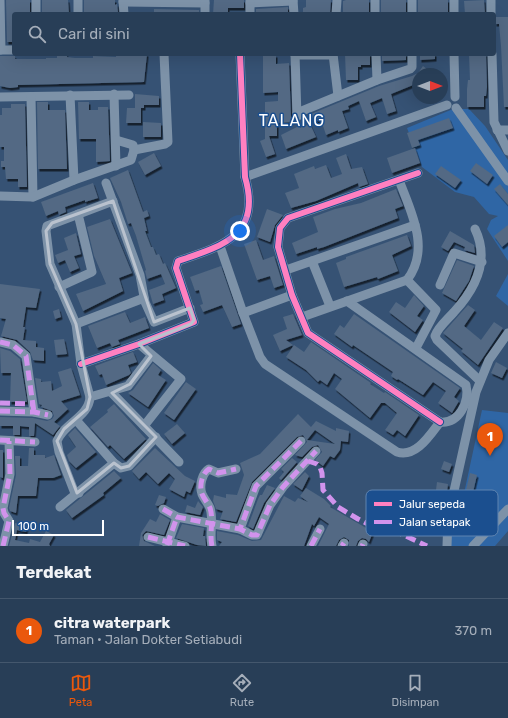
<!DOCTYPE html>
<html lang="id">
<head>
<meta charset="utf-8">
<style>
	body { margin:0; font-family:Rubik,sans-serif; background:#344961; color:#f1f3f6 }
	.compass { position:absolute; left:412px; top:68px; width:36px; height:36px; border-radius:50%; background:#283e57; box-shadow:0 4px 16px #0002; rotate:90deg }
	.scale { position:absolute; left:12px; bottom:10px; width:92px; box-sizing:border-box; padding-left:4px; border:2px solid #fff; border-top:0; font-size:11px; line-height:14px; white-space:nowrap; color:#fff; -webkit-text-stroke:3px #1b4f8f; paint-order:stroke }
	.you { position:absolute; left:240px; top:231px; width:14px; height:14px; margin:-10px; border:3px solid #fff; border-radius:50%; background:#1a73e8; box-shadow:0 0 0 6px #1a73e833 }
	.badge { display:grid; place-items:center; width:26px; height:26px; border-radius:50%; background:#ea580c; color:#fff; font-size:13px; font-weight:700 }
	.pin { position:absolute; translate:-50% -33px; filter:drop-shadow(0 1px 2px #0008) }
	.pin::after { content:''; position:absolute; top:21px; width:14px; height:12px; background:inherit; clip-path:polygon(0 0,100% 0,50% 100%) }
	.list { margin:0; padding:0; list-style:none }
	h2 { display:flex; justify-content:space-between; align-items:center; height:52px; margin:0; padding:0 16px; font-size:17px }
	h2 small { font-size:13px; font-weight:400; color:#a5aeba }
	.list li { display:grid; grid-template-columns:26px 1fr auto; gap:12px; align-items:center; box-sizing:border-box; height:64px; padding:0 16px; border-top:1px solid #44576d }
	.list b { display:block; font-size:15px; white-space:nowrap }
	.list p { margin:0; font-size:13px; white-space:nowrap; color:#a5aeba }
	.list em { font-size:13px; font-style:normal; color:#a5aeba }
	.icon { flex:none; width:22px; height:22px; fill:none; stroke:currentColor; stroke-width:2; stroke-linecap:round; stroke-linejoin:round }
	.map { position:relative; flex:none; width:508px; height:546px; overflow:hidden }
	.search { position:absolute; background:#283e57; box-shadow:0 4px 16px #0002; left:12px; right:12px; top:12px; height:44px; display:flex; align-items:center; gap:10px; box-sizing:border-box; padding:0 14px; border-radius:4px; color:#a5aeba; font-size:15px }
	.sheet { height:116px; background:#283e57 }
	nav { display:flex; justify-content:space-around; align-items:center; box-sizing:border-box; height:56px; border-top:1px solid #44576d; background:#283e57; font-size:11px; color:#a5aeba }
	nav a { display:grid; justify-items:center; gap:2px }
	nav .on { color:#ea580c }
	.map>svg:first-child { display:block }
	.green { fill:#2f66a5 }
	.building { fill:#526984; fill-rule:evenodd; filter:url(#shadow) }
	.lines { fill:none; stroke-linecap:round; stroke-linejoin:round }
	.minor { stroke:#7d92a8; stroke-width:9 }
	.quiet { stroke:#d193ec; stroke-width:5; stroke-dasharray:10 5; stroke-linecap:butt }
	.cycleway-casing { stroke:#1b4f8f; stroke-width:8 }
	.cycleway { stroke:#ff80c0; stroke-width:6 }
	.marked { fill:none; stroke:#b9c2ce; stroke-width:3; stroke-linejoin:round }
	.labels { text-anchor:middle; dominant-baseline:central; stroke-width:3; stroke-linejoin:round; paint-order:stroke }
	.quarter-label { font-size:16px; letter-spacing:1px; fill:#fff; stroke:#1b4f8f }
	.key { fill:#1b4f8f; stroke:#5f84b1; stroke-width:1 }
	.key-label { font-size:11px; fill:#fff }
</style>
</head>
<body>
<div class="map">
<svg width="508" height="546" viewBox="0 0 508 546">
	<defs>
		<filter id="shadow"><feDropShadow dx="1.5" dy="2.5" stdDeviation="0" flood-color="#0009"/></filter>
	</defs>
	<rect width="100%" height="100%" fill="#365274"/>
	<g class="green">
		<path d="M453,109H469L485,126L508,160V261L487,229L491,220L498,216L489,214L474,197L455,192L422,167L407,128Z"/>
		<path d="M508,274V306L496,296Z"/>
		<path d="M482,410L508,413V531L495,546H449L451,518L463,498Z"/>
	</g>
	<g class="building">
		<path d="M6,0H30V14H14V42H7Z"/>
		<path d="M42,0H68L69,14H42Z"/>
		<path d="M84,0H115V5L117,4L118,12H116V14H84Z"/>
		<path d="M214,0H244V8H228V14H213Z"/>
		<path d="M306,0H331L330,14H303V8L306,7Z"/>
		<path d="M346,0H369V14H343V1Z"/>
		<rect x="381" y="0" width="25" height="14"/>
		<rect x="418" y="0" width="30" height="14"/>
		<path d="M484,0L485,14H465L464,1Z"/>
		<path d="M288,7V14H256V9Z"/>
		<path d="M154,9L199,10V14H154Z"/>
		<path d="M496,17H508V107H504L501,46L499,24H495Z"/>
		<path d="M57,54H67V57L75,58H93V56L116,57V54H147L144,82L18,85V87L10,88L0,86V56H15V59H46V58H57Z"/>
		<path d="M345,54H370V65H361V67H358V80H346Z"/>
		<path d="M382,54H406V60L382,61Z"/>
		<path d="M420,54H435V59L420,60Z"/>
		<path d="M469,54H486L487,87L486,96H484V107H467V89L468,80H470Z"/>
		<path d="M276,55V64L289,63L291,117L294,122L277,123V136H269L275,154L266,157L260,141L265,139V102L278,101V92L263,93V56Z"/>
		<path d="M423,66L433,74H418V83L391,94L396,111L387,114L382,98L370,103L376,117L366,121L359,101L348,106L349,109L342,111L348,128L338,132V130L326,135L321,120L314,122L311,114L379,86L412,76L418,73Z"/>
		<path d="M135,94L159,96V105H144V108H141V123H126L127,108H135Z"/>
		<path d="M37,102H48V110H65L67,169H38Z"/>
		<path d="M78,102H89V110H98V107H108L110,161L96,162V139H79Z"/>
		<path d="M11,104H25L27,187H18V179H6L5,167H1V161H4V147H0V115H2V108H11Z"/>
		<path d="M449,118L453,128L418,140L420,145L412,148L407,133Z"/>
		<path d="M143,122L161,123V137H143Z"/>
		<path d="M310,124L316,137L286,149L281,135L299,126L300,128Z"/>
		<path d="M415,148L420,163L392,173L387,158Z"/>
		<path d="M154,153L161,166L145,175L138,162Z"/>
		<path d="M346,154L351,169L362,167L368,184L359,187L358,183L316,201L291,208L285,193L299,188L294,174L314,166L315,169L326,165L331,178L342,174L336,158Z"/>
		<path d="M476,163L493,175L487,184L470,171Z"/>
		<path d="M441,166L461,180L455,188L435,174Z"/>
		<path d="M128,170L143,212L147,210L149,216L144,218L147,231H145L151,247H153L156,255L159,254L163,264L165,263L176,288L162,294L164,300L153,304L149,290L165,284L161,274L147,279L145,271L146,270L136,236L131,223L128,224L121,202L110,178Z"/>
		<path d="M93,183L98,198L85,202V200L65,207L66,212L59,215L58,211L46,216L41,202Z"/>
		<path d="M500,184L508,194V205L494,189Z"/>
		<path d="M396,189L403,206L395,209L398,218L324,247L317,249V247L296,254L292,243L318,232L313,217L335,209L361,203Z"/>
		<path d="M267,209L283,215L275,225L270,242L257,237Z"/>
		<path d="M110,219L132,273L119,278L123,291L83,311L76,294L106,284L94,256L87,227Z"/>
		<path d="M508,225V242L502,247L494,236Z"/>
		<path d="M450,231L474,245L475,253L464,250L465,247L454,242L448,251L441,247Z"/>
		<path d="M76,233L81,254L74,256L79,268L70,272L65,260L58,263L55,255L68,250L64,238Z"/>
		<path d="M407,235L411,246L392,255L398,271L378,279L377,277L344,287L336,263L346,259V257Z"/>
		<path d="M256,240L263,260L274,256L283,285L274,288L270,276L257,280L244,244Z"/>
		<path d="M457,260L474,266L469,281L456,301L442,293Z"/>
		<path d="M221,266L241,324L232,327L222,305L203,312L200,305L203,304L199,290L195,291L190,277Z"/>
		<path d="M0,284L40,289L36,308L26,307L23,327H25L23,340L36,341V347L44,348V361L33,360L30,352L17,340L1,336L6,319L0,318Z"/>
		<path d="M414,295L424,306L417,316L423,320L415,332L389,312L396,302L405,308Z"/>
		<path d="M468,305L475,310L464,326L481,340L494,322L503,328L478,365L461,351L463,349L443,333Z"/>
		<path d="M59,309L61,317L55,319L53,311Z"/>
		<path d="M125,312L130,323L145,317L149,328L118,340L120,344L112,347L110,343L97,348L88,326Z"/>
		<path d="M293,314L302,335L286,340L293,345L280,351L273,335L287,329L283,317Z"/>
		<path d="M354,314L460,388L454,397L459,401L453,411L452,413L438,403L446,391L433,382L423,395L398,379L397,380L391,376L393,372L353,345L352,347L334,334L340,325L344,328Z"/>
		<path d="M64,339L67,354L56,355L54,340Z"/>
		<path d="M311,342L371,383L370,384L384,393L385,392L419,415L405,436L397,430L393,435L385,430L397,413L385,403H381L370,418L335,389L342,379L334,373L327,385L320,380L318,382L306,370L286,357L294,345L304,352Z"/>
		<path d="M0,348L10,351L20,359L27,402H10L11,373H1Z"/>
		<path d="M133,352L137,362L128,365L131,373L129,375L106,385L102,374L99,375L95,366Z"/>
		<path d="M496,362L507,368L502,378L491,373Z"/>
		<path d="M153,363L161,370L158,375L166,380L148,407L128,393L133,390Z"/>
		<path d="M71,368L80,395L61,401L68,409L54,422L60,426L53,435L35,423L34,436H29V427L20,426V435H13V426H0V417L33,418L47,421L52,419L54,416L52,411L41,407L42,405L39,404L35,378L41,379V382L51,381L52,391L62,386L58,372Z"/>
		<path d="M186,382L196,389L174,420L164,413Z"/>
		<path d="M114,404L146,439L124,459L110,445L108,447L90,427L108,412L107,410Z"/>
		<path d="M298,414L311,427L316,421L336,431V428L349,431L348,442L341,441L340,450L334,458L330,456L323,466L315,460L322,452L318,445L312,447L302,457L295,455L307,442L303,435L297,437L252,482L236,522L220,519L223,511L216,509L213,501L214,495L226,498V494L237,495L244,475L240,463L260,454ZM315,430L335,444L307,440Z"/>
		<path d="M177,424L185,433L172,444L164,434Z"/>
		<path d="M75,428L96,452L76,468L69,461L67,455L76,447L68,435Z"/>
		<path d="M29,448H34V455H45V458L54,455L61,475L53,478H38L36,496H18L16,513L10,511L9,508L16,475L15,456H20V466H28Z"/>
		<path d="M155,448L185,476L195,481L190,493L186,491L184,497L169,489L175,479L169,473L158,484L146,472L139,479L132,471Z"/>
		<path d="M0,450H3V478L0,477Z"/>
		<path d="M292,458L297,462L281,480L279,478L284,472L281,469Z"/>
		<path d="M444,461L452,464L449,472L441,469Z"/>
		<path d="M114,471L121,478L103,493L104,495L72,518L66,510Z"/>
		<path d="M305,472L309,476L302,490L293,484Z"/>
		<path d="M470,473L477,475L473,492L466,490Z"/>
		<path d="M437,482L448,484L447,492L436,490Z"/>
		<path d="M267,485L275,488L264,503L253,529L248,526L258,499L260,495H262Z"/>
		<path d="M306,488L324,499L331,506L330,507L373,532L369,542L366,539L362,538L358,541L356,546H349V540L344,537L339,540L336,546H318L329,524L319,517L314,526L312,524L304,546H219L222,542L217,540V531L238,535L252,541L261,540L284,496L295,502L298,498L308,502L300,496Z"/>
		<path d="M159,495L166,497L164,503L158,506L155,505Z"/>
		<path d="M198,501L203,507L200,515L185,512L187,505L195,508Z"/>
		<path d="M160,514L170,520L164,535L146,531L142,535L144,541L155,546H139L141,533L150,519L156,522Z"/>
		<path d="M15,523L27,526L26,532L17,530L15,540L29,543L30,539L40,542L46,531L54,535L49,544L50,546H9Z"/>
		<path d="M182,524L204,528L203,536H205L206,546L197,545L176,538Z"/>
	</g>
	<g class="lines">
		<g class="minor">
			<path d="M0,0L1,50"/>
			<path d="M36,0V14"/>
			<path d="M78,0V14"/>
			<path d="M123,0L124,14"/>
			<path d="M250,0V3L293,1"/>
			<path d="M293,0L294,14"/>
			<path d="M375,0V14"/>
			<path d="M412,0V14"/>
			<path d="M491,0V14"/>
			<path d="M123,2L205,3V0"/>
			<path d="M205,3V14"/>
			<path d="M250,3V14"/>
			<path d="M336,14L337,0"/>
			<path d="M454,14V0"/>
			<path d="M0,50H14"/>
			<path d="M295,54L297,117"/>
			<path d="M333,54L338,96"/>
			<path d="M376,54L377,80"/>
			<path d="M454,54L455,97"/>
			<path d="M492,54L494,122L508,151"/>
			<path d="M295,55H333"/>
			<path d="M114,94L116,166"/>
			<path d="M70,95L74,180"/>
			<path d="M0,97L129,95"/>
			<path d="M31,97L33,197"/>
			<path d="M456,108L508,181"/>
			<path d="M297,113L377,80L410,69L412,67V54"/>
			<path d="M497,130H508"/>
			<path d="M134,150L165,144L168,142L164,54"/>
			<path d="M418,173L288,218L280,228L278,247L292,295L308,333L440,422"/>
			<path d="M245,177L447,105"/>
			<path d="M399,180C411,212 431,249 407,280"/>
			<path d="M106,183L140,275L145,302L154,322L190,308"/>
			<path d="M0,196L33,197L74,180L131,160L134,150L133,145L116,140"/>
			<path d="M113,201L47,226L46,231L50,264L76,324L81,364L90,397L128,386L151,356"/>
			<path d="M475,229C490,260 476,288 454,312C448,319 438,327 435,336L437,340L480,381"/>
			<path d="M220,246L243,313L260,357L265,364L397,452C416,458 430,435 440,422"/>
			<path d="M312,261L330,306"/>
			<path d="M286,270L415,225"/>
			<path d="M407,280L436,310L416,348"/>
			<path d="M440,285L454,253L482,262"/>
			<path d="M59,287L92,272L78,214"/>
			<path d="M347,301L466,385C470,402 459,424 440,422"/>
			<path d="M243,313L292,295"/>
			<path d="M302,317L407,280"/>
			<path d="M76,324L144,298"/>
			<path d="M0,342L13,345L26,356L34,412"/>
			<path d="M139,344L181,379L144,426"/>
			<path d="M81,364L139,344L194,322L176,268L178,261C223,246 262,235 245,177L240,54"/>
			<path d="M111,392L179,462"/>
			<path d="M0,411L34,412L48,415"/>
			<path d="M76,420L114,463L121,468L129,466L156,437"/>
			<path d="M0,440L35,442"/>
			<path d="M301,441L256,486L240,529L252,535H257L270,505L283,487L316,451"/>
			<path d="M79,493L74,491L59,452L57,441C64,423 89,417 90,397"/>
			<path d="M60,507L114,463"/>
			<path d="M163,509L177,517L240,529"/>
			<path d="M148,537L185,546"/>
			<path d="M3,546L9,521L4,513L3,508L10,474L9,441"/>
			<path d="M167,546L177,517"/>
			<path d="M212,546C209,534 214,520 210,508C208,503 204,499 202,494C199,486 202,473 209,469L218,473L236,469"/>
			<path d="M311,546L320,529"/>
			<path d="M342,546L344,543"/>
			<path d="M362,546L363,544"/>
			<path d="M447,546L448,518L476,392L489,360L508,333"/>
			<path d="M473,546L508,509"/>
		</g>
		<g class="quiet">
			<path d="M0,342L13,345L26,356L34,412"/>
			<path d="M0,403L31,404"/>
			<path d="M0,411L34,412L48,415"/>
			<path d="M0,440L35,442"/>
			<path d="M301,441L256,486L240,529L252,535H257L270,505L283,487L316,451"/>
			<path d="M308,461L317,464L320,467L322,473L323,490L338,507L358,519L366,523L382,525L427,546"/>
			<path d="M163,509L177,517L240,529"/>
			<path d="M148,537L185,546"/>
			<path d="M167,545L177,517"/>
			<path d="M3,546L9,521L4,513L3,508L10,474L9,441"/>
			<path d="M212,546C209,534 214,520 210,508C208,503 204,499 202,494C199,486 202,473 209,469L218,473L236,469"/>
			<path d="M311,546L320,529"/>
			<path d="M342,546L344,543"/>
			<path d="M362,546L363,544"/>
		</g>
		<defs>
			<g id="cycleway">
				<path d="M418,173L288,218L280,228L278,247L292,295L308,333L440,422"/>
				<path d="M81,364L139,344L194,322L176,268L178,261C223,246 262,235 245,177L240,54"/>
			</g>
		</defs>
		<use href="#cycleway" class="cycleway-casing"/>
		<use href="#cycleway" class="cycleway"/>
	</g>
	<path class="marked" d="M113,201L154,322L190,308L194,320L191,324L139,344L151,356L130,384L112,393L156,437L129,466L121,468L114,463L77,493L57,441L64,429L87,409L90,397L76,324L50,264L46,231L52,223Z"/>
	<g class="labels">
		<g class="quarter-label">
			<text x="292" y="120">TALANG</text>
		</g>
	</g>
	<rect x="366" y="490" width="132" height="46" rx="6" class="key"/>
	<rect x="374" y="502" width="18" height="4" fill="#ff80c0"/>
	<rect x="374" y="520" width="18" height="4" fill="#d193ec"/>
	<g class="key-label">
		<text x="399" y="508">Jalur sepeda</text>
		<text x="399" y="526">Jalan setapak</text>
	</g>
</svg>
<svg class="compass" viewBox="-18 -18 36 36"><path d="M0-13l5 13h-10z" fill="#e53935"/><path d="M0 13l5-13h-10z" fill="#a5aeba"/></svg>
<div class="scale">100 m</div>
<div class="you"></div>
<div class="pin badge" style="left:490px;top:456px">1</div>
<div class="search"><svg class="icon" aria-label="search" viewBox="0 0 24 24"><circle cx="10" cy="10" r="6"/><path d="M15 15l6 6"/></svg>Cari di sini</div>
</div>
<section class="sheet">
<h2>Terdekat<small></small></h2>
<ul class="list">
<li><span class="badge">1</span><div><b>citra waterpark</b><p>Taman · Jalan Dokter Setiabudi</p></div><em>370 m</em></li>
</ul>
</section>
<nav>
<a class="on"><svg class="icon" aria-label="map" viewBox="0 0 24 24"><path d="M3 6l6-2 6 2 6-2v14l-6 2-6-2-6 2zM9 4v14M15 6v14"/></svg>Peta</a>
<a><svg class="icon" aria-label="directions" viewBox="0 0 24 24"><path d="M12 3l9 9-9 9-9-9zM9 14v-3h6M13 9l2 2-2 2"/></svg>Rute</a>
<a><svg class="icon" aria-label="saved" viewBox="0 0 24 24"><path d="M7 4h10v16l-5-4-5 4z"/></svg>Disimpan</a>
</nav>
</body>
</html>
